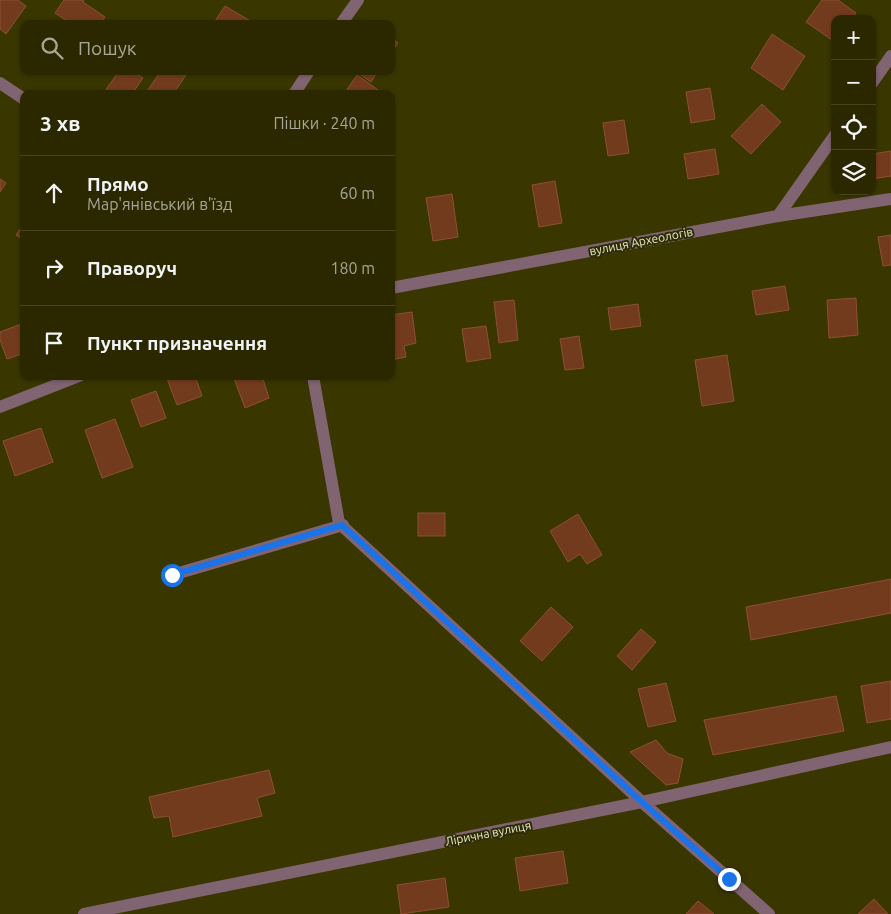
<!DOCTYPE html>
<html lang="uk">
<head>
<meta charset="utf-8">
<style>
	body { margin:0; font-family:Ubuntu,sans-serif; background:#33300a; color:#f1f3f6 }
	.controls { position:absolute; right:15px; top:15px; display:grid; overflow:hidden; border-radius:10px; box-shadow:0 1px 4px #0004 }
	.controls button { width:45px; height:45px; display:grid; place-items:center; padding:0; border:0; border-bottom:1px solid #474422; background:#2b2800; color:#f1f3f6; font:25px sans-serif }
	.stop { position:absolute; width:15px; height:15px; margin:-11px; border:4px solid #1a73e8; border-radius:50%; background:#fff }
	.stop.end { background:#1a73e8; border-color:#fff; box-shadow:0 1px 5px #0008 }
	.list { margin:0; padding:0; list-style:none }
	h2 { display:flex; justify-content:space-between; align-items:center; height:65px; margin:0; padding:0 20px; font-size:21px }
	h2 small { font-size:16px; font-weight:400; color:#a6a699 }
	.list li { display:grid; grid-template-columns:32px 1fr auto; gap:15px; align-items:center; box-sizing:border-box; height:75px; padding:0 20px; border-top:1px solid #474422 }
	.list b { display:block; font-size:19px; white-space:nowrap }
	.list p { margin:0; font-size:16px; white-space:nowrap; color:#a6a699 }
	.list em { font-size:16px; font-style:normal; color:#a6a699 }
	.icon { flex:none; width:28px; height:28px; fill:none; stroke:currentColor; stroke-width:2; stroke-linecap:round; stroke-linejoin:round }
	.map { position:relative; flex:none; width:891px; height:914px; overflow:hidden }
	.search { position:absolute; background:#2b2800; box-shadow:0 1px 4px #0004; left:20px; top:20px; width:375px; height:55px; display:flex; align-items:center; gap:12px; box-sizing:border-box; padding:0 18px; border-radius:10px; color:#a6a699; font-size:19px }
	.panel { position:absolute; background:#2b2800; box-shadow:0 1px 4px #0004; left:20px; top:90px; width:375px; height:290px; border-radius:10px }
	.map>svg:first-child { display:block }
	.building { fill:#733b1d; stroke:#8b5133 }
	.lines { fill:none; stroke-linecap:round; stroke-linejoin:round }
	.minor { stroke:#806472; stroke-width:12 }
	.route { stroke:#1a73e8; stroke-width:6 }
	.labels { text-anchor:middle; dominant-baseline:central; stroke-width:4; stroke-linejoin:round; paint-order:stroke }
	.street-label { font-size:12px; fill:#ebeac8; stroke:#2d2c07 }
</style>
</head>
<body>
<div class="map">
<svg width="891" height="914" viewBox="0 0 891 914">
	<rect width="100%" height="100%" fill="#393600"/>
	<g class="building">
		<path d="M0,0H18L26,6L6,34L0,29Z"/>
		<path d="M64,0H84L83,2L105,17L100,24H72L55,13Z"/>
		<path d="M822,0H838L856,13L852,19H835V42L806,22Z"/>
		<path d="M225,6L254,23L213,24Z"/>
		<path d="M772,34L805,56L783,90L751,68Z"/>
		<path d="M391,38L398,43L391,53Z"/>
		<path d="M119,71H133L143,78L132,94H103Z"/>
		<path d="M161,71H180L186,75L173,94H145Z"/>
		<path d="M355,71H378L371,82Z"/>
		<path d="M357,75L381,92L380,94H344Z"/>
		<path d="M710,88L715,119L691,123L686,92Z"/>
		<path d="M762,104L781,122L751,154L731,136Z"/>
		<path d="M624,120L629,153L608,156L603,123Z"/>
		<path d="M715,149L719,174L688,179L684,154Z"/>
		<path d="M891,151V176L872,179V154Z"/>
		<path d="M0,179L6,183L0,192Z"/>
		<path d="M555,181L562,223L539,227L532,185Z"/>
		<path d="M452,194L458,237L433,241L426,198Z"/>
		<path d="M24,223V240L16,235Z"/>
		<path d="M891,235V265L883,266L878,237Z"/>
		<path d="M785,286L789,310L756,315L752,291Z"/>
		<path d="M856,298L858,335L829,338L827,300Z"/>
		<path d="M514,300L518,340L499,343L494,302Z"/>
		<path d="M638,304L641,326L611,330L608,308Z"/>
		<path d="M412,312L416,343L404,346L406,357L391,360V315Z"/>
		<path d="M24,323V353L7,359L0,340V332Z"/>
		<path d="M486,326L491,358L467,362L462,329Z"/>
		<path d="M579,336L584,368L565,370L560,339Z"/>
		<path d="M727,355L734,401L702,406L695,360Z"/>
		<path d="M166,376H195L202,396L177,405Z"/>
		<path d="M233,376H262L269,398L245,408Z"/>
		<path d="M156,391L166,418L141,427L131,400Z"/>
		<path d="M115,419L133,467L102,478L85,430Z"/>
		<path d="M41,428L53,462L15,476L3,441Z"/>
		<rect x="418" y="513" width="27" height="23"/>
		<path d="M578,514L602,555L587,564L580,554L568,562L550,531Z"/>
		<path d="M891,579V613L751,640L746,607Z"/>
		<path d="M551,607L573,627L542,661L520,641Z"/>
		<path d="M641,629L656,642L632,670L617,656Z"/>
		<path d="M891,681V719L867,723L861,686Z"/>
		<path d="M666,683L676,721L648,727L638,689Z"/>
		<path d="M836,696L844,731L713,755L704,720Z"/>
		<path d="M656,740L667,753L683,759L678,783L666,785L630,752Z"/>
		<path d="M269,770L275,793L257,798L262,816L173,837L169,816L154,818L149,797Z"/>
		<path d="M563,851L568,883L520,891L515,858Z"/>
		<path d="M445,878L449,907L401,914L397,885Z"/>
		<path d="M874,899L888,914H858Z"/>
		<path d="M698,901L714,914H686Z"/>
	</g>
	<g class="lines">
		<g class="minor">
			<path d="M341,24L358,0"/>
			<path d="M0,83L24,99"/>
			<path d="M872,83L891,56"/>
			<path d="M294,94L309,71"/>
			<path d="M778,216L835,135"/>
			<path d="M391,288L778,216L891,199"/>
			<path d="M313,376L339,523L642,802L769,914"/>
			<path d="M0,407L79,376"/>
			<path d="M172,575L343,525"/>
			<path d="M84,914L642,802L891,747"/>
		</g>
	</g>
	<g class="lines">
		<path class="route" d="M172,575L342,525L642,802L729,879"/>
	</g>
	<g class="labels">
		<g class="street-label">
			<text transform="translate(641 241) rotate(-11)">вулиця Археологів</text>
			<text transform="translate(488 833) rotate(-11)">Лірична вулиця</text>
		</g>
	</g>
</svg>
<div class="controls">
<button>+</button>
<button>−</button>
<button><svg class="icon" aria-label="locate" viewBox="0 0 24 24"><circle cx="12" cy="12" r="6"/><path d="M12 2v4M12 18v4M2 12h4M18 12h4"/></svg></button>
<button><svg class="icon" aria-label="layers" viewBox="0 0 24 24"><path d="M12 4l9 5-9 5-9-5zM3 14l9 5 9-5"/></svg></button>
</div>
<div class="stop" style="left:172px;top:575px"></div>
<div class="stop end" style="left:729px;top:879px"></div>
<div class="search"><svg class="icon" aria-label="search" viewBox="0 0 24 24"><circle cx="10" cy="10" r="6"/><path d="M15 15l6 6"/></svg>Пошук</div>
<section class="panel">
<h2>3 хв<small>Пішки · 240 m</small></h2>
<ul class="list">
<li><svg class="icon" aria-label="ahead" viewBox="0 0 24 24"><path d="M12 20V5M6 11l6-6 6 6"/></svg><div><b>Прямо</b><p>Мар'янівський в'їзд</p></div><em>60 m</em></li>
<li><svg class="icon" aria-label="right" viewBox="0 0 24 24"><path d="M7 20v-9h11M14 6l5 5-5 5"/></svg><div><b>Праворуч</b></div><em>180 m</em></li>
<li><svg class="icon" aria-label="arrive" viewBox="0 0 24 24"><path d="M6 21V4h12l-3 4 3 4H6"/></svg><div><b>Пункт призначення</b></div></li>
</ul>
</section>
</div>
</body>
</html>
